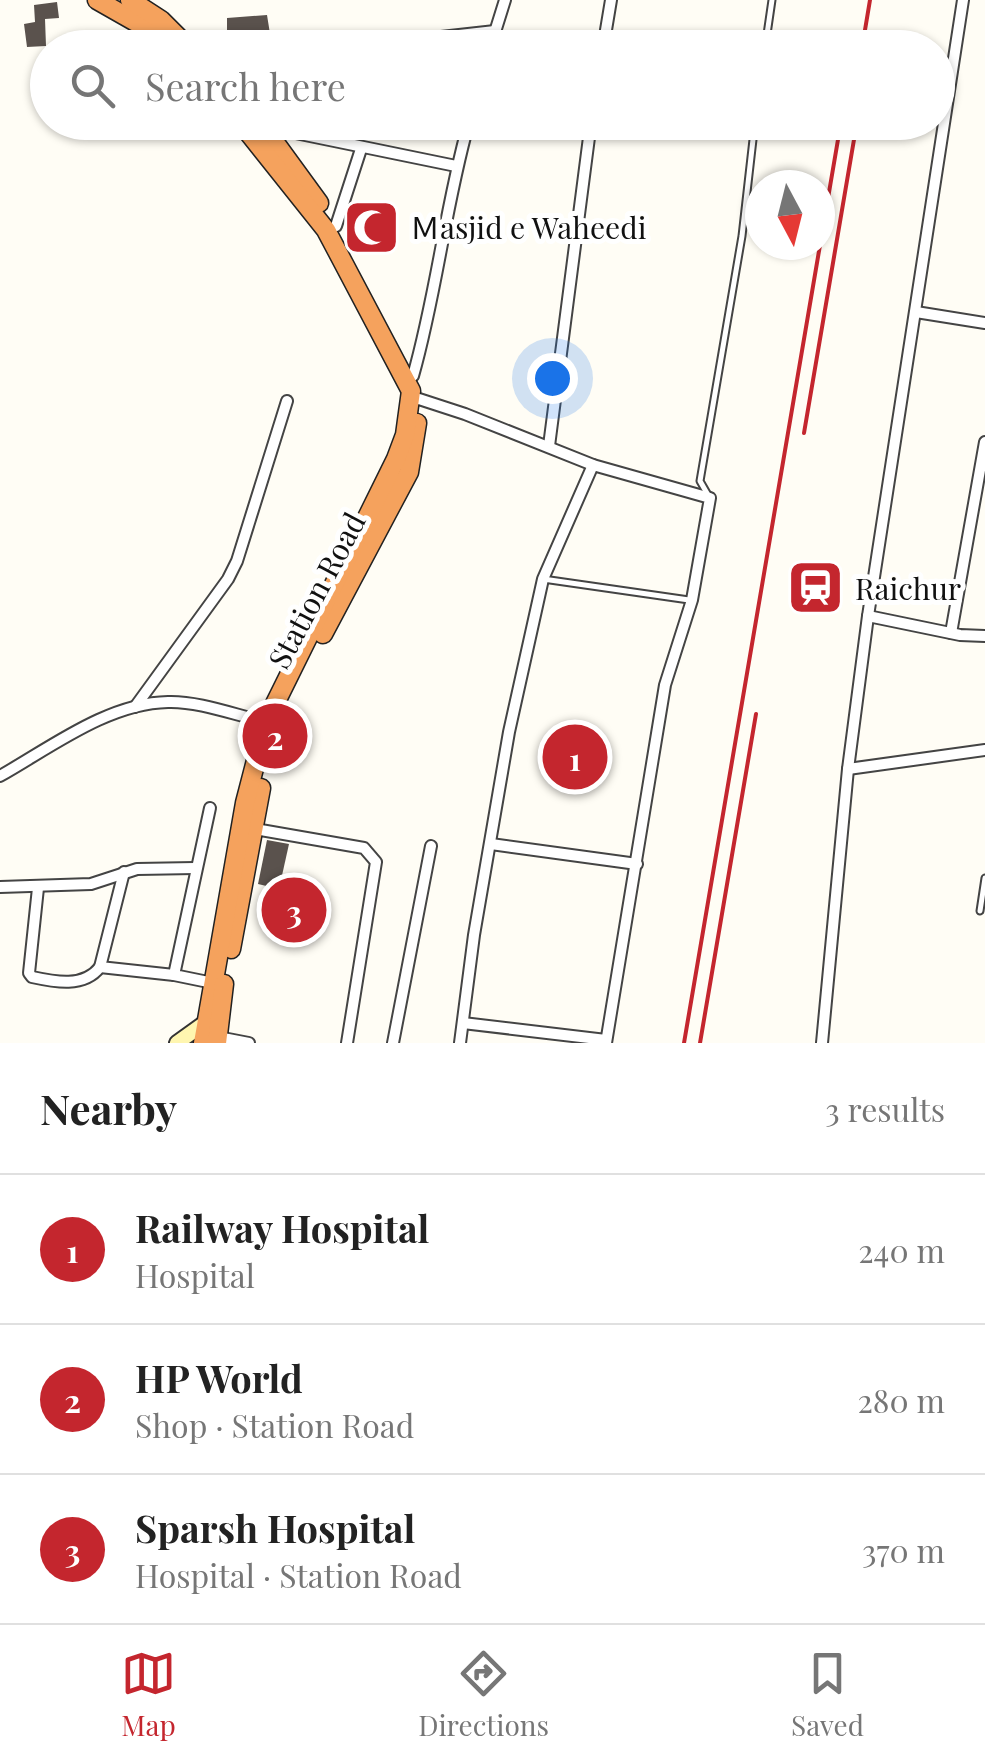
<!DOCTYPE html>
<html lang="en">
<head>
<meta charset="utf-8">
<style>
	body { margin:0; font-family:"Playfair Display","Noto Sans SC",serif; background:#f6f6f6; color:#222 }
	.compass { position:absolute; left:745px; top:170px; width:90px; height:90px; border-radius:50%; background:#fff; box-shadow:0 2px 8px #0004; rotate:173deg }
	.you { position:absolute; left:552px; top:378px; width:35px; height:35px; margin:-25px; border:8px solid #fff; border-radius:50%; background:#1a73e8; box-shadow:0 0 0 15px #1a73e833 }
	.badge { display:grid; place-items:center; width:65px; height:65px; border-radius:50%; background:#c4262e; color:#fff; font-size:32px; font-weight:700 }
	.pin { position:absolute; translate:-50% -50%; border:5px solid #fff; box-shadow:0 2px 10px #0006 }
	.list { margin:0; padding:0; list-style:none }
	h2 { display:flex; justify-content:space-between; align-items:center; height:130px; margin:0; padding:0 40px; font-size:42px }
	h2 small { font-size:32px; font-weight:400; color:#767676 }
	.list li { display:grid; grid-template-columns:65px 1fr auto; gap:30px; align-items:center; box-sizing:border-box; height:150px; padding:0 40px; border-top:2px solid #e0e0e0 }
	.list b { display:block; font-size:38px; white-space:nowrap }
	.list p { margin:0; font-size:32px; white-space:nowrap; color:#767676 }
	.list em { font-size:32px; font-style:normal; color:#767676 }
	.icon { flex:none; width:55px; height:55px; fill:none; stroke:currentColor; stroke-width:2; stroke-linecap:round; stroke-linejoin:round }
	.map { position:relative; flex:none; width:985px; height:1043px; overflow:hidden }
	.search { position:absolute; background:#fff; box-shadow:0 2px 8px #0004; left:30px; right:30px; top:30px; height:110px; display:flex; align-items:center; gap:25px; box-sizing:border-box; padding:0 35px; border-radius:55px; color:#767676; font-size:38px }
	.sheet { height:580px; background:#fff }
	nav { display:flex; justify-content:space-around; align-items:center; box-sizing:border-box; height:140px; border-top:2px solid #e0e0e0; background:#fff; font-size:28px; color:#767676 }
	nav a { display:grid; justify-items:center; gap:5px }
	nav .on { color:#c4262e }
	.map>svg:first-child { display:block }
	.building { fill:#5a524d }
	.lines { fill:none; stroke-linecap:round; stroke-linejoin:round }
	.lane-casing { stroke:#444; stroke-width:9 }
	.street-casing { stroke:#444; stroke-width:14 }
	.secondary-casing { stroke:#333; stroke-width:18 }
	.highway-casing { stroke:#222; stroke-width:21 }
	.lane { stroke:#fff; stroke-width:5 }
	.street { stroke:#fff; stroke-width:10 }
	.secondary { stroke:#fff6b0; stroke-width:14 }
	.highway { stroke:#f5a25d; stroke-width:18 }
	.rail { stroke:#c4262e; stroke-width:4 }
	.labels { text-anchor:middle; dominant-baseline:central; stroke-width:10; stroke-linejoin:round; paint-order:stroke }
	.poi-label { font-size:30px; fill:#111; stroke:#fff; text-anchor:start }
	.street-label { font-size:30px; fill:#111; stroke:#fff }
</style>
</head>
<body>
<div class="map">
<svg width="985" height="1043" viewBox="0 0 985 1043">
	<rect width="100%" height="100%" fill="#fffdf5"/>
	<g class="building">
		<path d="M57,2L59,18L45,19L46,46L27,47L24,24L35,22L34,5Z"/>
		<path d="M267,15L271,40L257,42V48H227V18Z"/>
		<path d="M555,749L595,757L592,770L571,766L569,778L557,775L559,764L552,762Z"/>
		<path d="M267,840L289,844L279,889L258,884Z"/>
		<path d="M284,889L319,896L314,924L279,917Z"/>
	</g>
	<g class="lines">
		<defs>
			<g id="lane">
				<path d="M765,48L772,0"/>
				<path d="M708,495L700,481L742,236L755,122"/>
				<path d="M543,579L689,600"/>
				<path d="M980,911L985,878"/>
			</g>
			<g id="street">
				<path d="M342,48L495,31"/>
				<path d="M490,48L505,0"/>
				<path d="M603,48L611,0"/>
				<path d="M266,127L456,166"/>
				<path d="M336,226L361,149"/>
				<path d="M916,312L985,323"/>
				<path d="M413,376C437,292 445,206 469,122"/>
				<path d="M411,401L419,399L465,414L593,465L710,498L692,600L665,685L606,1043"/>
				<path d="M549,446L591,122"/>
				<path d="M868,616L960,635L985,636"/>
				<path d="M951,633L985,442"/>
				<path d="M135,707L228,579L237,561L287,401"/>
				<path d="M848,769L985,750"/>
				<path d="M0,776C50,748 108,703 168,702C199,701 235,715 266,722"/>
				<path d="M210,808L174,975L213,983"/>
				<path d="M255,829L364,848L376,862L347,1043"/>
				<path d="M491,844L637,864"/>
				<path d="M124,872L100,967L174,975"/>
				<path d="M0,887L91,884L137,869L195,868"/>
				<path d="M38,888L29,973L32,977C55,982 84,988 100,967"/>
				<path d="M463,1023L606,1040"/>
				<path d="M218,1037L249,1043"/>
				<path d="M393,1043L431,846"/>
				<path d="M460,1043L474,935L509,732L543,579L593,465"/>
				<path d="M822,1043L848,769L868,616L963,0"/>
			</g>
			<path id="secondary" d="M177,1043L209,1020"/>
			<g id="highway">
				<path d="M97,0L148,29L170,48"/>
				<path d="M130,0L161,20L189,48"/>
				<path d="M260,122L319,203"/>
				<path d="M323,634L409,472L417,423"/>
				<path d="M231,949L261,788"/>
				<path d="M203,1043L245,803L266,722L396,459L405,435L411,391L326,230L240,122"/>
				<path d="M217,1043L224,984"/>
			</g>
		</defs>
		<use href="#lane" class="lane-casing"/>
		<use href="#street" class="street-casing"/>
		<use href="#secondary" class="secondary-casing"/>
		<use href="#highway" class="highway-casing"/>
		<use href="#lane" class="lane"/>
		<use href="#street" class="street"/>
		<use href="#secondary" class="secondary"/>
		<use href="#highway" class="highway"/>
		<g class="rail">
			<path d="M862,48L870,0"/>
			<path d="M804,433L857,122"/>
			<path d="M684,1043L841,122"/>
			<path d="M700,1043L756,714"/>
		</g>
	</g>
	<defs>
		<symbol id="mosque-square" viewBox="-11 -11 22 22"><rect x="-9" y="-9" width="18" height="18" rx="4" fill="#c4262e" stroke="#fff"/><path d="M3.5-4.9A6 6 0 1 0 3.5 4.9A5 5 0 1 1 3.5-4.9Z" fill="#fff"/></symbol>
		<symbol id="station-square" viewBox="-11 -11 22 22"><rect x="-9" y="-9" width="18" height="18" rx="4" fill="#c4262e" stroke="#fff"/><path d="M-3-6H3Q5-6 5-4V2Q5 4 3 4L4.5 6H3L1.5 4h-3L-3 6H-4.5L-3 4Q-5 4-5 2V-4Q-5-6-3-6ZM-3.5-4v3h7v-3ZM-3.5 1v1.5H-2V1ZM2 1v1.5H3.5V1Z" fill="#fff"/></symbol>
	</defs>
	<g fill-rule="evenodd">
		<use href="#mosque-square" x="340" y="196" width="63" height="63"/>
		<use href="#station-square" x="784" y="556" width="63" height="63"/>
	</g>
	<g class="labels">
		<g class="poi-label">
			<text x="410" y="227">Ｍasjid e Waheedi</text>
			<text x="855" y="588">Raichur</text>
		</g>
		<g class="street-label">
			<text transform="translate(316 590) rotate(-62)">Station Road</text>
		</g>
	</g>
</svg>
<svg class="compass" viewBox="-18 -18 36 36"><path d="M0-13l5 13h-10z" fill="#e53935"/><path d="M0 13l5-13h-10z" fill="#767676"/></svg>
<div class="you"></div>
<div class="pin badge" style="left:575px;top:757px">1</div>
<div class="pin badge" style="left:275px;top:736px">2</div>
<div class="pin badge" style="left:294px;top:910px">3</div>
<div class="search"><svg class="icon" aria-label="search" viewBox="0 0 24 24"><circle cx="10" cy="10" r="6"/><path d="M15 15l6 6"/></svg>Search here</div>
</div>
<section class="sheet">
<h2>Nearby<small>3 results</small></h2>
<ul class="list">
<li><span class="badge">1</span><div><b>Railway Hospital</b><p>Hospital</p></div><em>240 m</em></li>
<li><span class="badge">2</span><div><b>HP World</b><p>Shop · Station Road</p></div><em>280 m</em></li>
<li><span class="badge">3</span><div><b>Sparsh Hospital</b><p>Hospital · Station Road</p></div><em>370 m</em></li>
</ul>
</section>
<nav>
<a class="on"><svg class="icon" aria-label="map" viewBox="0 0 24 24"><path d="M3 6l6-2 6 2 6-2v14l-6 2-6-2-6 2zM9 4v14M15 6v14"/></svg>Map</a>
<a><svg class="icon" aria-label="directions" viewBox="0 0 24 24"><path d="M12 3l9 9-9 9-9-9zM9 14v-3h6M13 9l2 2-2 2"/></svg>Directions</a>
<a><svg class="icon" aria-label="saved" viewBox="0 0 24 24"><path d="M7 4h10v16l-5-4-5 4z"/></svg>Saved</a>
</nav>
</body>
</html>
